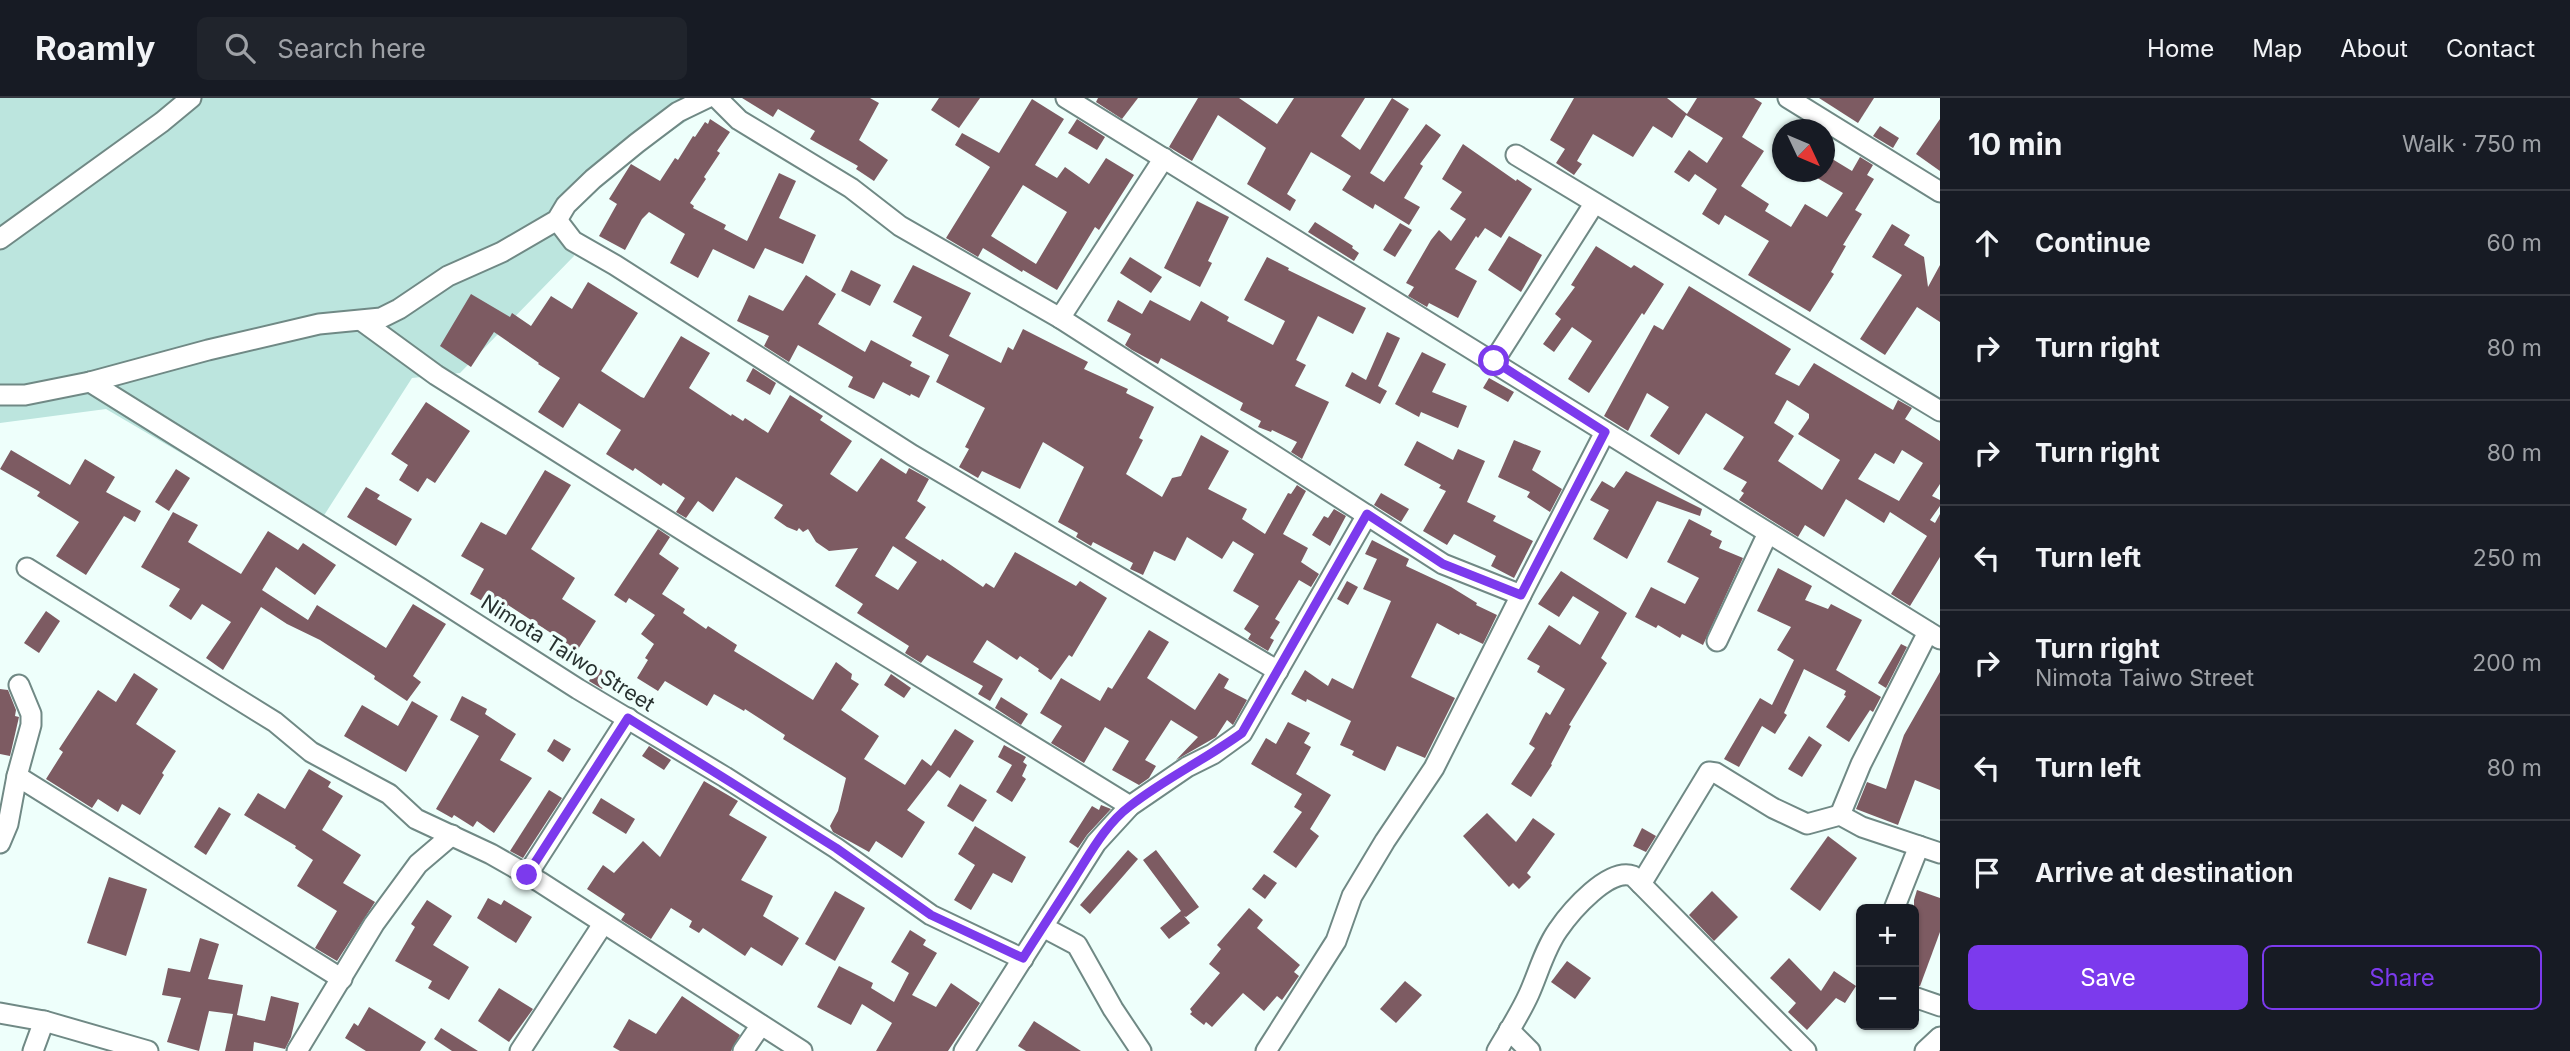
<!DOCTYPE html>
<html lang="en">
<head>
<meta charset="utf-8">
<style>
	body { margin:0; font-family:Inter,sans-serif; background:#20242c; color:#f1f3f6 }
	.controls { position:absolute; right:21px; bottom:21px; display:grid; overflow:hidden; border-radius:10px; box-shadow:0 2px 5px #0004 }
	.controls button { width:63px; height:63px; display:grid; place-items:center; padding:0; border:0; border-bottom:2px solid #363941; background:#171b24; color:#f1f3f6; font:35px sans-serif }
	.compass { position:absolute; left:1772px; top:21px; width:63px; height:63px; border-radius:50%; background:#171b24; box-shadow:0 2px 5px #0004; rotate:134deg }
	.stop { position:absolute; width:21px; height:21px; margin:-16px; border:5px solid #7c3aed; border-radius:50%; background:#fff }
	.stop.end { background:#7c3aed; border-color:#fff; box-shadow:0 2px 7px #0008 }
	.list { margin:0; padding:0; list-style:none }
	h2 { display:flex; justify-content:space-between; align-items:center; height:91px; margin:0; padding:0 28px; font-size:30px }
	h2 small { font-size:23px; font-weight:400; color:#9ea1a6 }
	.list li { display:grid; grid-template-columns:46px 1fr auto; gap:21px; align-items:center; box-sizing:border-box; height:105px; padding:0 28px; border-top:2px solid #363941 }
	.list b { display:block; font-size:26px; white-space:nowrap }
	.list p { margin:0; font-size:23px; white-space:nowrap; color:#9ea1a6 }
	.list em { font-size:23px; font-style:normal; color:#9ea1a6 }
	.actions { display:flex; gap:14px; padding:21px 28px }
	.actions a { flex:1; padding:16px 0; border:2px solid #7c3aed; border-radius:10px; text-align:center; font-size:24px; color:#7c3aed }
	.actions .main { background:#7c3aed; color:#fff }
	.icon { flex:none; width:38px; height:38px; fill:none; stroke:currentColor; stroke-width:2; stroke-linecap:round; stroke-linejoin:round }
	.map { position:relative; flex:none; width:1940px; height:953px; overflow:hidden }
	header { display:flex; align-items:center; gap:42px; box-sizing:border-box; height:98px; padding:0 35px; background:#171b24; border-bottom:2px solid #363941 }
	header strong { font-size:33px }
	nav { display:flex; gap:38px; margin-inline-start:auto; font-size:24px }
	.search { width:490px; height:63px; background:#20242c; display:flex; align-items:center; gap:18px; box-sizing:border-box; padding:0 24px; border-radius:10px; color:#9ea1a6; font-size:26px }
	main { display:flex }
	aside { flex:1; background:#171b24 }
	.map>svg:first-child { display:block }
	.green { fill:#bce5de }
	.building { fill:#7d5b62; fill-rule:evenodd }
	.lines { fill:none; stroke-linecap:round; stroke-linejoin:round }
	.minor-casing { stroke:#708985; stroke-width:23 }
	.minor { stroke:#fff; stroke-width:19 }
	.route { stroke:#7c3aed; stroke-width:9 }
	.labels { text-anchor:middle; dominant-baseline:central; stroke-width:7; stroke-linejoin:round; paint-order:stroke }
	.street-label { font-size:21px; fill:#27312f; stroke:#eefffb }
</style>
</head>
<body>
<header>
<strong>Roamly</strong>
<div class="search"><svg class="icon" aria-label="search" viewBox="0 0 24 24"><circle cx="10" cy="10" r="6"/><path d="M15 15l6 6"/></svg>Search here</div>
<nav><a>Home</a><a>Map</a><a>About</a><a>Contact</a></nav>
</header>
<main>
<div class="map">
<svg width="1940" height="953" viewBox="0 0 1940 953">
	<rect width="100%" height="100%" fill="#eefffb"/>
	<path class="green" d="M0,0H720L562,108L574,158L460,275L412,280L314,433L106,311L0,325Z"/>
	<g class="building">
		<path d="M742,0H870L879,5L859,42L888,62L874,83L856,71L858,68L810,41L815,33L778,11L773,19Z"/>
		<path d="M939,0H980L959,30L931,12Z"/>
		<path d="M1098,0H1138L1122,21L1096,4Z"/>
		<path d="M1198,0H1239L1277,26L1294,0H1365L1341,38L1360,52L1392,0L1409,11L1370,75L1384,84L1426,26L1441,37L1420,66L1423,68L1404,100L1420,109L1409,127L1375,106L1373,111L1342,92L1351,78L1311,54L1287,96L1296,102L1290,113L1247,86L1266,50L1218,17L1192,63L1169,49Z"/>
		<path d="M1574,0H1667L1687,16L1697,0H1754L1762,5L1742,39L1764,53L1741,88L1769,106L1765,113L1791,129L1805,106L1827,119L1843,95L1807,74H1824V56L1852,73L1860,59L1873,67L1867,77L1874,81L1855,112L1862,116L1843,147L1846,148L1831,174L1834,176L1810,214L1748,177L1769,143L1725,117L1719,127L1702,116L1717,91L1695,76L1689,84L1674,74L1689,52L1707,65L1723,40L1686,17L1672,40L1653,28L1633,59L1593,36L1577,63L1582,66L1574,77L1556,65L1565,51L1550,42Z"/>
		<path d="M1819,0H1874L1858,25Z"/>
		<path d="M1032,1L1064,21L1035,67L1057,80L1065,69L1089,86L1106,60L1134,77L1099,132L1095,129L1057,192L1023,172L1022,174L983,150L978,159L946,140L990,69L955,47L962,35L999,55ZM1023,87L1067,114L1036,166L991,138Z"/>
		<path d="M710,21L730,34L717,53L720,55L704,79L706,81L690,105L694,108L693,110L726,127L724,131L747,143L779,75L796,83L779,120L816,137L803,166L765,150L754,171L713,151L698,180L670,165L685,136L649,114L642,121L625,152L599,138L617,106L609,101L631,66L660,83L675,60L678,62L693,38L695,39L705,24L708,26Z"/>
		<path d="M1077,21L1105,39L1097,52L1068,35Z"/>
		<path d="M1940,21V73L1916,56Z"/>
		<path d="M1880,28L1899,40L1893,50L1873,38Z"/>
		<path d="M1463,46L1516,83L1517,81L1532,91L1501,140L1485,130L1478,140L1476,138L1455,171L1477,183L1458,220L1429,205L1427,209L1408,198L1414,189L1406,185L1431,142L1439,132L1451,143L1466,121L1450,111L1462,94L1442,81Z"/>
		<path d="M1197,103L1229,119L1208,163L1212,165L1200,189L1164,170Z"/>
		<path d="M1315,124L1353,148L1352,150L1359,155L1354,163L1308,134Z"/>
		<path d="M1400,125L1412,132L1395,159L1383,152Z"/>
		<path d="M1892,126L1910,137L1904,147L1924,159L1928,189L1940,167V224L1917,209L1885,257L1860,241L1902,177L1872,159Z"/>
		<path d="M1509,138L1542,157L1521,194L1488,172Z"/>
		<path d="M1596,148L1631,170L1634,167L1664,186L1644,217L1642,215L1589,295L1568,281L1592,243L1572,229L1554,254L1543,246L1561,221L1555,216L1575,189L1571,187Z"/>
		<path d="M1130,159L1162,179L1151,195L1120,175Z"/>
		<path d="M1267,159L1289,170L1288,172L1366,210L1353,236L1318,218L1296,262L1306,267L1295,288L1329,304L1302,361L1291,354L1297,344L1272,332L1271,334L1258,329L1261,323L1240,312L1243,305L1161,260L1158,266L1132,252L1125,247L1131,236L1107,223L1118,202L1142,216L1150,202L1190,223L1201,203L1229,219L1227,223L1273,247L1285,223L1244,202Z"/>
		<path d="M913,167L971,195L949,238L1001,265L1008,249L1013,252L1023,231L1088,264L1084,271L1128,291L1126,295L1154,309L1139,340L1143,342L1126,376L1162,399L1172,380L1181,378L1201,337L1229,353L1208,391L1247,411L1242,421L1265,436L1288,395L1291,396L1297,387L1306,393L1283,436L1308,450L1301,464L1319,476L1311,489L1299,482L1275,521L1280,524L1270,540L1274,542L1268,553L1248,541L1251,536L1244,531L1259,508L1233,493L1254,456L1233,443L1222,461L1187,439L1175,463L1154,453L1143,477L1130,471L1133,465L1093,444L1091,448L1076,439L1078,435L1058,424L1084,369L1043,344L1020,391L982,373L978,380L959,369L969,351L965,349L985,310L936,284L949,257L912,238L922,219L893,204Z"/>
		<path d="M851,172L881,187L870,208L841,193Z"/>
		<path d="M806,177L836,196L818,226L865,254L871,242L912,264L910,268L930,278L919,300L911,296L910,298L883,284L874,301L848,289L853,279L798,247L789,264L764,248L769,238L737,223L749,197L783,213Z"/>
		<path d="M588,184L638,215L601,273L641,299L644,300L681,238L710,255L689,290L731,318L732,316L743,323L745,320L768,335L790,297L823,318L820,322L852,343L830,376L857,394L881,360L906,376L909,370L929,381L917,403L926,409L905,440L941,463L942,461L983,489L986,485L994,490L1015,454L1076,488L1080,483L1107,500L1072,559L1069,557L1051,582L1038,573L1039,571L1020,558L1017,562L987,542L973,564L1003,581L990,603L978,596L983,588L927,557L921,565L905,555L909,548L857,515L863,506L835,488L858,450L829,453L816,444L808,431L803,434L799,430L797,433L787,429L774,420L783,407L736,379L713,414L698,403L686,420L676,414L685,400L663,385L661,388L635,370L633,373L606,356L621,332L579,305L563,330L538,314L560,280L538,266L539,265L494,234L471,269L440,248L471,196L510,219L512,215L531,228L551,198L572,211ZM893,448L917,464L898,492L875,478Z"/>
		<path d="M1689,188L1791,251L1775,276L1799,288L1814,265L1893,312L1898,302L1912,310L1905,321L1940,343V386L1932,398L1940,402V408L1930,422L1935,425L1940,416V459L1910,508L1891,496L1927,438L1890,414L1884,425L1846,401L1824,439L1805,427L1798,439L1739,402L1744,395L1741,393L1747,384L1723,371L1744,339L1706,315L1679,357L1650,338L1669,309L1647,295L1628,333L1604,318L1654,227L1663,232ZM1787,302L1809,316V320L1798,336L1840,362L1822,392L1778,363L1794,338L1774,325ZM1902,352L1923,365L1899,403L1858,381L1875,355L1894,366Z"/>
		<path d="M1387,234L1400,240L1378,288L1387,293L1380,306L1345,288L1352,274L1366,282Z"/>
		<path d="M1422,254L1446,266L1432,294L1467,308L1458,330L1421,314L1419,319L1395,306Z"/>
		<path d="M753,270L776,285L770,297L746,283Z"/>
		<path d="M1489,280L1514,294L1508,304L1483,290Z"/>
		<path d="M426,304L470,333L435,385L427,380L418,394L399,382L408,367L391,356Z"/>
		<path d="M1514,342L1541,353L1532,372L1562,391L1550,414L1527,399L1530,394L1498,379Z"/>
		<path d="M1417,343L1453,362L1458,351L1485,363L1467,404L1496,418L1493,423L1533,443L1514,480L1491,468L1496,458L1454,436L1447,447L1423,433L1446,393L1439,390L1441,387L1404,367Z"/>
		<path d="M11,352L70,387L85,361L115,379L106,394L141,413L135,424L124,418L86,477L56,458L79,424L37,398L40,394L0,371Z"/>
		<path d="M176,371L190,380L169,413L155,404Z"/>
		<path d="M545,372L571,387L531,451L575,480L562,501L596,523L573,559L550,544L554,537L508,507L503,515L470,496L484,471L461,458L481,424L506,437Z"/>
		<path d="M1626,373L1702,411L1700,418L1657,403L1627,461L1593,441L1609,412L1590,402L1602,383L1614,390Z"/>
		<path d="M366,389L380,397L377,401L412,421L396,448L347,419Z"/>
		<path d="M1381,395L1409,411L1401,424L1374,407Z"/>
		<path d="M1334,411L1346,418L1330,448L1312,437L1324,418L1328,420Z"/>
		<path d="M173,414L198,427L188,444L241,476L268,433L298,452L303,445L336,467L315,497L276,469L262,492L308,522L317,507L386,550L413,506L446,526L413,578L421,584L407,603L374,581L375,578L320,542L287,526L261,509L223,572L206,560L231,524L202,506L191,522L169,508L180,491L141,469Z"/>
		<path d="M1689,421L1712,433L1710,437L1722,443L1719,450L1743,460L1703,547L1682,536L1680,540L1658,527L1656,530L1635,519L1651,489L1685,506L1699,480L1667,464Z"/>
		<path d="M658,431L670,439L659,456L679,470L662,496L685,511L683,515L706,531L708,528L737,547L734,553L813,602L836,564L852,576L851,581L859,586L841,612L879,638L864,661L905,687L922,661L931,668L955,631L974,643L950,680L935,670L938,672L907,712L925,724L902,760L876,743L869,754L833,734L830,728L838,713L846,680L783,641L785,637L745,611L744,613L714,596L707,608L665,583L658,593L637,580L648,562L645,560L654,546L641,536L655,517L629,500L626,505L614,497Z"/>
		<path d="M1372,442L1409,461L1406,468L1451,489L1477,505L1476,507L1497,517L1483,546L1460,535L1459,537L1437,525L1411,579L1455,600L1425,660L1397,648L1385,673L1352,657L1354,653L1340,647L1351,623L1307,601L1306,604L1291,596L1305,572L1328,588L1332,580L1353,591L1391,503L1363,491L1377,461L1365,456Z"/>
		<path d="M1778,470L1812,488L1805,502L1828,511L1831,506L1862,522L1836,572L1881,599L1873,614L1870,612L1849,644L1826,629L1846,598L1844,597L1846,593L1804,571L1784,615L1787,617L1775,636L1762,628L1739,669L1724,661L1760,600L1772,607L1794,562L1777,552L1791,529L1757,513Z"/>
		<path d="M1561,473L1627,515L1601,560L1607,565L1569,627L1571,628L1551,666L1552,667L1531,699L1511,686L1535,650L1529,646L1546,614L1550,617L1565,591L1537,574L1540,568L1527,561L1549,527L1580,547L1599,514L1573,498L1559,519L1538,506Z"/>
		<path d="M1347,483L1358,489L1348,507L1337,501Z"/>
		<path d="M46,513L60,523L39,555L24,545Z"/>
		<path d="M1149,532L1169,544L1147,580L1195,612L1219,575L1229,581L1224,590L1247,602L1233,627L1227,622L1216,639L1176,662L1198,639L1171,622L1145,662L1156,668L1149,680L1139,687L1112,672L1129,643L1105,629L1084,665L1051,645L1062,628L1040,615L1061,580L1100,603L1108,589L1112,591Z"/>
		<path d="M1901,546L1907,549L1886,590L1878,585Z"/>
		<path d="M597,569L610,577L602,591L589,583Z"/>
		<path d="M1940,574V692L1915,682L1898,727L1856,711L1867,684L1886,691L1904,637Z"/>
		<path d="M134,575L158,591L136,626L176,653L162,675L164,677L140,717L122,706L118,714L98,701L92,710L46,681L63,654L59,651L98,592L116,604Z"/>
		<path d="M891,576L911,590L904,600L884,587Z"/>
		<path d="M0,591L8,592L16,612L15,618L19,619L10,658L0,656Z"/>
		<path d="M462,598L487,611L485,616L516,636L500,662L532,680L494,735L477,723L473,729L454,717L452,720L436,711L479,638L450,622Z"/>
		<path d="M1001,599L1028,616L1021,627L995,610Z"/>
		<path d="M412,603L438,618L406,674L344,638L362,607L398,628Z"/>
		<path d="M1288,624L1310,635L1304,645L1311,649L1296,676L1331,697L1310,731L1319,738L1296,770L1273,754L1302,714L1294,709L1302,696L1251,666L1266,640L1276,646Z"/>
		<path d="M1809,638L1822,647L1802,679L1788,671Z"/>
		<path d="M554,641L571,651L563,664L547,653Z"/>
		<path d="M1004,647L1026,659L1023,664L1027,667L1022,678L1026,681L1012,704L996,694L1012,667L998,659Z"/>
		<path d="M649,648L671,662L664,672L642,658Z"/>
		<path d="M309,671L331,684L328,689L343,698L322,732L361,757L343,785L375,804L337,863L315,850L337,813L297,788L313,762L295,750L296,748L244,717L258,695L285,711Z"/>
		<path d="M704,683L738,703L729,717L767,739L741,782L773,798L763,818L799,840L782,868L751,849L745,858L703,830L699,835L689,829L692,823L671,810L651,841L621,822L625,816L587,791L603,767L614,775L643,743L660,759Z"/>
		<path d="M960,686L987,702L973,724L947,708Z"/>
		<path d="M549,692L562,700L523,760L510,753Z"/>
		<path d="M601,700L635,721L626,736L592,715Z"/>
		<path d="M1101,707L1111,711L1087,737L1078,750L1069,744L1092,708L1099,712Z"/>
		<path d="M219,709L231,716L206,757L194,749Z"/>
		<path d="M1487,715L1516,744L1533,720L1555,736L1527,775L1531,779L1519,791L1513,785L1509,789L1463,738Z"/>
		<path d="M975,728L1026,759L1012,785L993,775L971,812L954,802L975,767L958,756Z"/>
		<path d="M1642,730L1656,738L1646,754L1633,748Z"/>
		<path d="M1828,738L1857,760L1820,813L1790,791Z"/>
		<path d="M1128,752L1138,761L1090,816L1080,807Z"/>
		<path d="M1156,752L1199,809L1186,819L1184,818L1190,825L1169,841L1160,830L1181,813L1143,762Z"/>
		<path d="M1264,776L1277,785L1265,801L1252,791Z"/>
		<path d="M109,779L147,791L126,858L87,845Z"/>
		<path d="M1917,792L1940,800V834L1920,888L1914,887V802Z"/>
		<path d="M835,793L865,810L835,863L805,846Z"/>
		<path d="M1712,793L1738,819L1714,843L1689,817Z"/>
		<path d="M488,800L501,807L504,802L532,819L516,845L477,820Z"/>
		<path d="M427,802L452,818L433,847L469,869L449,902L428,890L432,883L395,863L415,829L411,826Z"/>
		<path d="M1249,810L1263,822L1257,830L1300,867L1294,874L1299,878L1282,902L1277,898L1264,913L1243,895L1212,929L1206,924L1204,927L1190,916L1192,914L1190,911L1220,875L1209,866L1221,851L1217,847Z"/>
		<path d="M910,832L926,842L923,847L937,855L912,897L936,909L951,885L980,905L948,953H876L892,925L862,906L851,927L817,909L839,868L873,885L871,890L894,904L909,875L891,864Z"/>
		<path d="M200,840L219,846L208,881L243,887L237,917L265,923L271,898L299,905L291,939L285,951L254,944L253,953H225L233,916L209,913L199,953L167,944L181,900L162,897L168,870L190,874Z"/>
		<path d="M1789,860L1821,893L1834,873L1856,888L1845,905L1836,900L1807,932L1788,914L1796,905L1770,880Z"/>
		<path d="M1567,863L1591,880L1575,901L1551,884Z"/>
		<path d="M1405,883L1422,897L1396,925L1380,911Z"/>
		<path d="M499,890L533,911L509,944L478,923Z"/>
		<path d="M682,898L740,937L731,953H620L613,949L629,921L656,936Z"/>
		<path d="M369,909L426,944L420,953H366L345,940L354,925L358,928Z"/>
		<path d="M1034,923L1081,953H1026L1018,948Z"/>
		<path d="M441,930L478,953H452L434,941Z"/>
	</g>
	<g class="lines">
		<defs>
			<g id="minor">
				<path d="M717,0L739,22L851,90L900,128L1060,220L1443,466L1521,497L1605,334"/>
				<path d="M1066,0L1940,541"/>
				<path d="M1788,0L1940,94"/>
				<path d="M1516,57L1940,313"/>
				<path d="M557,122L573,143L615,167L912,357L1278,573"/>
				<path d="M0,141L162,24L191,0"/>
				<path d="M1060,220L1164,60"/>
				<path d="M362,223L436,277L709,449L1130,708"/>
				<path d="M1494,263L1594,106"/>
				<path d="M90,284L420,490L578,591L725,679L836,750L931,817L1023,861"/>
				<path d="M0,297H25L90,284L208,252L319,226L381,220L399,211L448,178L502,154L557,122L566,107L593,81L637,45L678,14L707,0"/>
				<path d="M27,470L275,624L311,654L389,696L416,721L491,756L540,784L802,953"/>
				<path d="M1717,543L1768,435"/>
				<path d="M17,678L342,881"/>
				<path d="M1840,717L1861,666L1928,534"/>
				<path d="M0,745L8,726L17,678L31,627V616L19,587"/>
				<path d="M527,777L628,620"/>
				<path d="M1641,786L1709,674L1716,675L1773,710L1807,726L1840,717L1862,729L1940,755"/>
				<path d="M1894,811L1919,748"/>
				<path d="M1043,829L1077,847L1113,911L1141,953"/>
				<path d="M1914,899L1940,908"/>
				<path d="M0,915L44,923L148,953"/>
				<path d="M1509,932L1530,953"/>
				<path d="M33,953L44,923"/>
				<path d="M297,953L374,826L418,766L452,737"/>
				<path d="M520,953L603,826"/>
				<path d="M743,953L761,927"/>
				<path d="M964,953L1096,745L1130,708L1187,669L1213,656L1242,635L1367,417"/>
				<path d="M1266,953L1336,843L1352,798L1385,743L1434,670L1521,497"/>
				<path d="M1497,953C1508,934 1520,916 1529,896C1538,876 1545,850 1558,832C1571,813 1609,769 1633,778L1806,953"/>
				<path d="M1925,953L1940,939"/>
			</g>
		</defs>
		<use href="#minor" class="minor-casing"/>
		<use href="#minor" class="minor"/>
	</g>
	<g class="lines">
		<path class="route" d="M527,777L628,620L836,750L931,817L1023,860C1040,833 1058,806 1075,779C1091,754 1106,726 1130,708C1166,680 1206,661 1242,635L1367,416L1443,466L1521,497L1605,334L1494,263"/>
	</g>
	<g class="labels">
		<g class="street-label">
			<text transform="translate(568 555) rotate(32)">Nimota Taiwo Street</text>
		</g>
	</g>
</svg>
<div class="controls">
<button>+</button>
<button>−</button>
</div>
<svg class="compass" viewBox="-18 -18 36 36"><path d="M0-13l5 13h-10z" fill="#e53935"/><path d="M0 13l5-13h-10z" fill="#9ea1a6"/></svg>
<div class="stop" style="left:1494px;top:263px"></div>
<div class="stop end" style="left:527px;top:777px"></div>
</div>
<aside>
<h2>10 min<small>Walk · 750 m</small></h2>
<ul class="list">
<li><svg class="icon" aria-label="ahead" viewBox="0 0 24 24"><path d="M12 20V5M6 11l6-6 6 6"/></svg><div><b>Continue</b></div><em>60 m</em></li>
<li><svg class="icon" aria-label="right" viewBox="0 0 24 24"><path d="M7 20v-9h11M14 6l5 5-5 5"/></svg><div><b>Turn right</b></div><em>80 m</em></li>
<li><svg class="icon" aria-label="right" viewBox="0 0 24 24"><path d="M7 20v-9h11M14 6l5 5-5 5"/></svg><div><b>Turn right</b></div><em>80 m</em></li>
<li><svg class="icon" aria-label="left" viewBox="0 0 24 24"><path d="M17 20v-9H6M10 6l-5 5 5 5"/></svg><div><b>Turn left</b></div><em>250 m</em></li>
<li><svg class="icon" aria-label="right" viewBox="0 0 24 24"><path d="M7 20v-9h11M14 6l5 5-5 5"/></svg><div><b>Turn right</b><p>Nimota Taiwo Street</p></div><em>200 m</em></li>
<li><svg class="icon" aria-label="left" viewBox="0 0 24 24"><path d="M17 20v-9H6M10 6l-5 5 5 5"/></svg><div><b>Turn left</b></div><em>80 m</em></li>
<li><svg class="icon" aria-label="arrive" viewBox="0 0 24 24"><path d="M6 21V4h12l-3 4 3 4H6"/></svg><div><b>Arrive at destination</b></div></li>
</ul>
<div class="actions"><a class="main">Save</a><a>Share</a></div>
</aside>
</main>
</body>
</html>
